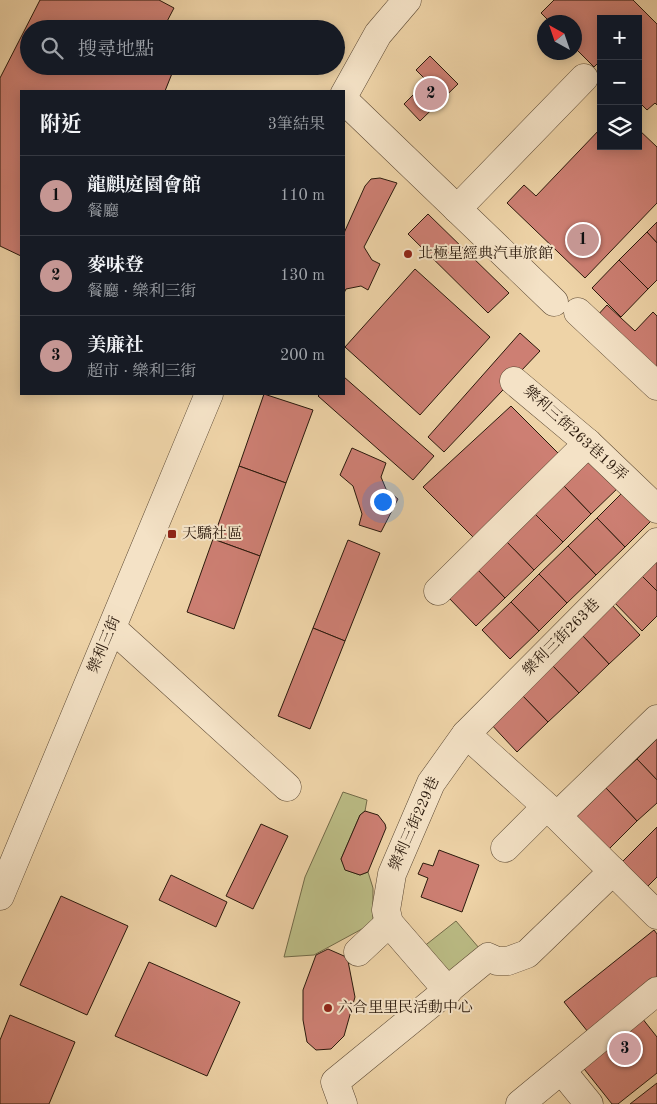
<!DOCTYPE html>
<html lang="zh-TW">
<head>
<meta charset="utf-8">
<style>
	body { margin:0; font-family:"Old Standard TT","Noto Serif TC",serif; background:#20242c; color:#f1f3f6 }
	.controls { position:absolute; right:15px; top:15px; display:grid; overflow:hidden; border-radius:0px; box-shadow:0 2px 12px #0003 }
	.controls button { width:45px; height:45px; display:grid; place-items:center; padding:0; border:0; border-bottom:1px solid #363941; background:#171b24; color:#f1f3f6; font:25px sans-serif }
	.compass { position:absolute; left:537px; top:15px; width:45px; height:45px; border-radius:50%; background:#171b24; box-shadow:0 2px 12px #0003; rotate:320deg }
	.you { position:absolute; left:382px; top:501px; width:18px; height:18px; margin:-12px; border:4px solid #fff; border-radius:50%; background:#1a73e8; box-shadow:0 0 0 8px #1a73e833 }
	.badge { display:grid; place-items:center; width:32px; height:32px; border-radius:50%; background:#c59692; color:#111; font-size:16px; font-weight:700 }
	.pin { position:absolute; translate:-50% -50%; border:2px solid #fff; box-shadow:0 1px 5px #0006 }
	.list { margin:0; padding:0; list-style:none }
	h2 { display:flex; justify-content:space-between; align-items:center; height:65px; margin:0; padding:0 20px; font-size:21px }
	h2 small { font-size:16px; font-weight:400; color:#9ea1a6 }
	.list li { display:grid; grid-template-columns:32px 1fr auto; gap:15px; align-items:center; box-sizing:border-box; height:80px; padding:0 20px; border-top:1px solid #363941 }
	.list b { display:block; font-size:19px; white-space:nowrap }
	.list p { margin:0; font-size:16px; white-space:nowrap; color:#9ea1a6 }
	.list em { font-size:16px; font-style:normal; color:#9ea1a6 }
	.icon { flex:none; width:28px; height:28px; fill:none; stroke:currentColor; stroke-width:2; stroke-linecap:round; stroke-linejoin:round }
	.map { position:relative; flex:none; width:657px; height:1104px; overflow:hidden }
	.search { position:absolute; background:#171b24; box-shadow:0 2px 12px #0003; left:20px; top:20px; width:325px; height:55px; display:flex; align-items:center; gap:12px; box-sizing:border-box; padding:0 18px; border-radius:28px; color:#9ea1a6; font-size:19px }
	.panel { position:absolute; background:#171b24; box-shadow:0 2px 12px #0003; left:20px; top:90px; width:325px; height:305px; border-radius:0px }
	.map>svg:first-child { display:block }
	.green { fill:#bbbc85; stroke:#726a48 }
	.building { fill:#cd7f73; stroke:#2a190c }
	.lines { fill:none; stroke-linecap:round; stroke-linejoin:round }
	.minor-casing { stroke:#5b4833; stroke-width:29 }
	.minor { stroke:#f4e2c6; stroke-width:28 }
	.poi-dot { fill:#8f2418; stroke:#f4e2c6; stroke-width:2 }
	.labels { text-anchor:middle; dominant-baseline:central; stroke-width:4; stroke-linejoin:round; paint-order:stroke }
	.poi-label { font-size:15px; fill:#2a190c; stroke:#f4e2c6; text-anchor:start }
	.street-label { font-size:15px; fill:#2a190c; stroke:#f4e2c6 }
</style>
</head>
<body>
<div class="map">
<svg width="657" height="1104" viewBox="0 0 657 1104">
	<rect width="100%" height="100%" fill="#eed3a7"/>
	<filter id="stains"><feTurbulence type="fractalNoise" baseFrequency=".004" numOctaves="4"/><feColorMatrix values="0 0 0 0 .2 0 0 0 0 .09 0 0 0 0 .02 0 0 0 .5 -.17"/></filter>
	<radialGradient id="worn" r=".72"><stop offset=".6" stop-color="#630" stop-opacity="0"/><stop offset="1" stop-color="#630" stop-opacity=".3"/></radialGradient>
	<g class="green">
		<path d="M343,792L367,800L365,811L360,815L341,859L346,870L360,875L368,872L373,888V923L314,955L284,957L305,877Z"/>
		<path d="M456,921L485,955L441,987L413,955Z"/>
	</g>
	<g class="building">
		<path d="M40,0H159L174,8L163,29H29V66H175L165,91H21V256L0,246V78Z"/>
		<path d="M554,0H633L657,24V105L655,103L647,110L638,101V19H601V64L599,62L594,67L574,47V22H550L541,13Z"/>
		<path d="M430,56L458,84L420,121L404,104L427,81L416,70Z"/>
		<path d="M601,128V146H638V129L657,147V203L585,278L507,203L524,185L536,196Z"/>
		<path d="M380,178L397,183L364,247L372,260L380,264L368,290L361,286L346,289L344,293V233L365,186L371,179Z"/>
		<path d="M428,214L509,293L488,313L408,234Z"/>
		<path d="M657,222V243L647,232Z"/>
		<path d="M647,232L657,243V280L648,289L619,260Z"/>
		<path d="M619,260L648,289L621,317L592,288Z"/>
		<path d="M415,269L490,337L420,415L345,347Z"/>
		<path d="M607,305L635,331L653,312L657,316V375L596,317Z"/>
		<path d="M520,333L540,351L444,452L428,437Z"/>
		<path d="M344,377L434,456L413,480L318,396L320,394H344Z"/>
		<path d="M264,394L313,410L286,483L239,466Z"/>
		<path d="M511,406L563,458L478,542L423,487Z"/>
		<path d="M352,448L386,463L381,477L386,489L398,499L381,532L359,525L362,514L353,486L340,475Z"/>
		<path d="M592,457L620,486L591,514L563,485Z"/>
		<path d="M239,466L286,483L260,556L213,539Z"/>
		<path d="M563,485L591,514L563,542L534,513Z"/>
		<path d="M625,490L653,519L625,547L597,518Z"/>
		<path d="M534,513L563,542L534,570L506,541Z"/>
		<path d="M597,518L625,547L596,575L568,546Z"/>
		<path d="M213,539L260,556L234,629L187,612Z"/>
		<path d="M348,540L380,553L345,641L313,628Z"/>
		<path d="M506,541L534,570L505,598L477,569Z"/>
		<path d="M568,546L596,575L567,603L539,574Z"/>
		<path d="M657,555V591L639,573Z"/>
		<path d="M477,569L505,598L476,626L448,597Z"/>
		<path d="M639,573L657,591V616L642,631L612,600Z"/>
		<path d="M539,574L567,603L539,631L511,602Z"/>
		<path d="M511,602L539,631L510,659L482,630Z"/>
		<path d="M612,605L640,635L609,664L582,635Z"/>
		<path d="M313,628L345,641L310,729L278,716Z"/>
		<path d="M582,635L609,664L579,693L551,664Z"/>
		<path d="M551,664L579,693L548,722L520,693Z"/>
		<path d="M520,693L548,722L517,752L489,722Z"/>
		<path d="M657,739V780L637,759Z"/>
		<path d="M637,759L657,780V803L637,821L606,788Z"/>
		<path d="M606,788L637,821L607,851L575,818Z"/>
		<path d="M365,811L378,815L385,824L386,828L368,872L360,875L345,870L341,859L360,815Z"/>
		<path d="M261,824L288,836L253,909L226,896Z"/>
		<path d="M657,827V877L643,891L618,866Z"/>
		<path d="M439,850L479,865L462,912L421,897L428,878L418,874L423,863L433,866Z"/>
		<path d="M171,875L227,902L216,927L159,900Z"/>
		<path d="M61,896L128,926L87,1015L20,985Z"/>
		<path d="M654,930L657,934V984L592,1037L564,1002Z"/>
		<path d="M328,949L344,956L348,961L355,997L344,1036L331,1049L316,1050L307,1042L303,1020V990L316,955Z"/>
		<path d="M149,962L240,1002L207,1076L115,1036Z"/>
		<path d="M638,1013L657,1037V1073L618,1104H612L577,1060Z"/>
		<path d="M10,1015L75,1042L49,1104H0V1040Z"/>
		<path d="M657,1083V1104H630Z"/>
	</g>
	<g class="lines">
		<defs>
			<g id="minor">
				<path d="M344,95L378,34L407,0"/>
				<path d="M344,100L554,302"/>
				<path d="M457,209L584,78"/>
				<path d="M578,312L657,386"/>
				<path d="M514,381L588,443L657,509"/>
				<path d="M438,591L588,443"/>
				<path d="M112,628L287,787"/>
				<path d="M466,734L557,816L657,915"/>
				<path d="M557,816L657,719"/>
				<path d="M505,848L546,807"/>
				<path d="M0,896L209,394"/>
				<path d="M358,952L389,923"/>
				<path d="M448,991L389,923L386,910L392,874L431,783L466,734L657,542"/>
				<path d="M562,1071L589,1104"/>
				<path d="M343,1104L335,1082L488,957L497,961H508L527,954L613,871"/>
				<path d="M520,1104L657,991"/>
			</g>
		</defs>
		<use href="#minor" class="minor-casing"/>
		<use href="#minor" class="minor"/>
	</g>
	<g class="poi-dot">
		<circle cx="408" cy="254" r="5"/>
		<rect x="167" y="529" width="10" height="10" rx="2.5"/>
		<circle cx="328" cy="1008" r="5"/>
	</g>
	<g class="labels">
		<g class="poi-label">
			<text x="418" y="254">北極星經典汽車旅館</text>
			<text x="182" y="534">天驕社區</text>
			<text x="338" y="1008">六合里里民活動中心</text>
		</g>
		<g class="street-label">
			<text transform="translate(575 434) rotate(42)">樂利三街263巷19弄</text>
			<text transform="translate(562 638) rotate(-45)">樂利三街263巷</text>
			<text transform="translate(105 645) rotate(-67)">樂利三街</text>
			<text transform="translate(415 824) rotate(-66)">樂利三街229巷</text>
		</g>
	</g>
	<rect width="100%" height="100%" filter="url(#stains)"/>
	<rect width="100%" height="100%" fill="url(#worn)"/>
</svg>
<div class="controls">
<button>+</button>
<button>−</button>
<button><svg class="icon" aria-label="layers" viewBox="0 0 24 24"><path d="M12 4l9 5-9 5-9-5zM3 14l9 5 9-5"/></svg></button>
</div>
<svg class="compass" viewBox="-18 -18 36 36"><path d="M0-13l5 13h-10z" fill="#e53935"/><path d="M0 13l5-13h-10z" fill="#9ea1a6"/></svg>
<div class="you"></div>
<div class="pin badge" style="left:583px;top:240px">1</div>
<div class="pin badge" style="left:431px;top:94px">2</div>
<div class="pin badge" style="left:625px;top:1049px">3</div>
<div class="search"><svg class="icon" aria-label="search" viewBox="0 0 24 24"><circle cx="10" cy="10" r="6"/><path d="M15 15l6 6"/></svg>搜尋地點</div>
<section class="panel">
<h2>附近<small>3筆結果</small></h2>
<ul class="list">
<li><span class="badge">1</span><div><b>龍麒庭園會館</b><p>餐廳</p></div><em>110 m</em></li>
<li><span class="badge">2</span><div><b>麥味登</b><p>餐廳 · 樂利三街</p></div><em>130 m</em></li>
<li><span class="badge">3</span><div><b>美廉社</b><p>超市 · 樂利三街</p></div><em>200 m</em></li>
</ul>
</section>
</div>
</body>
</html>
